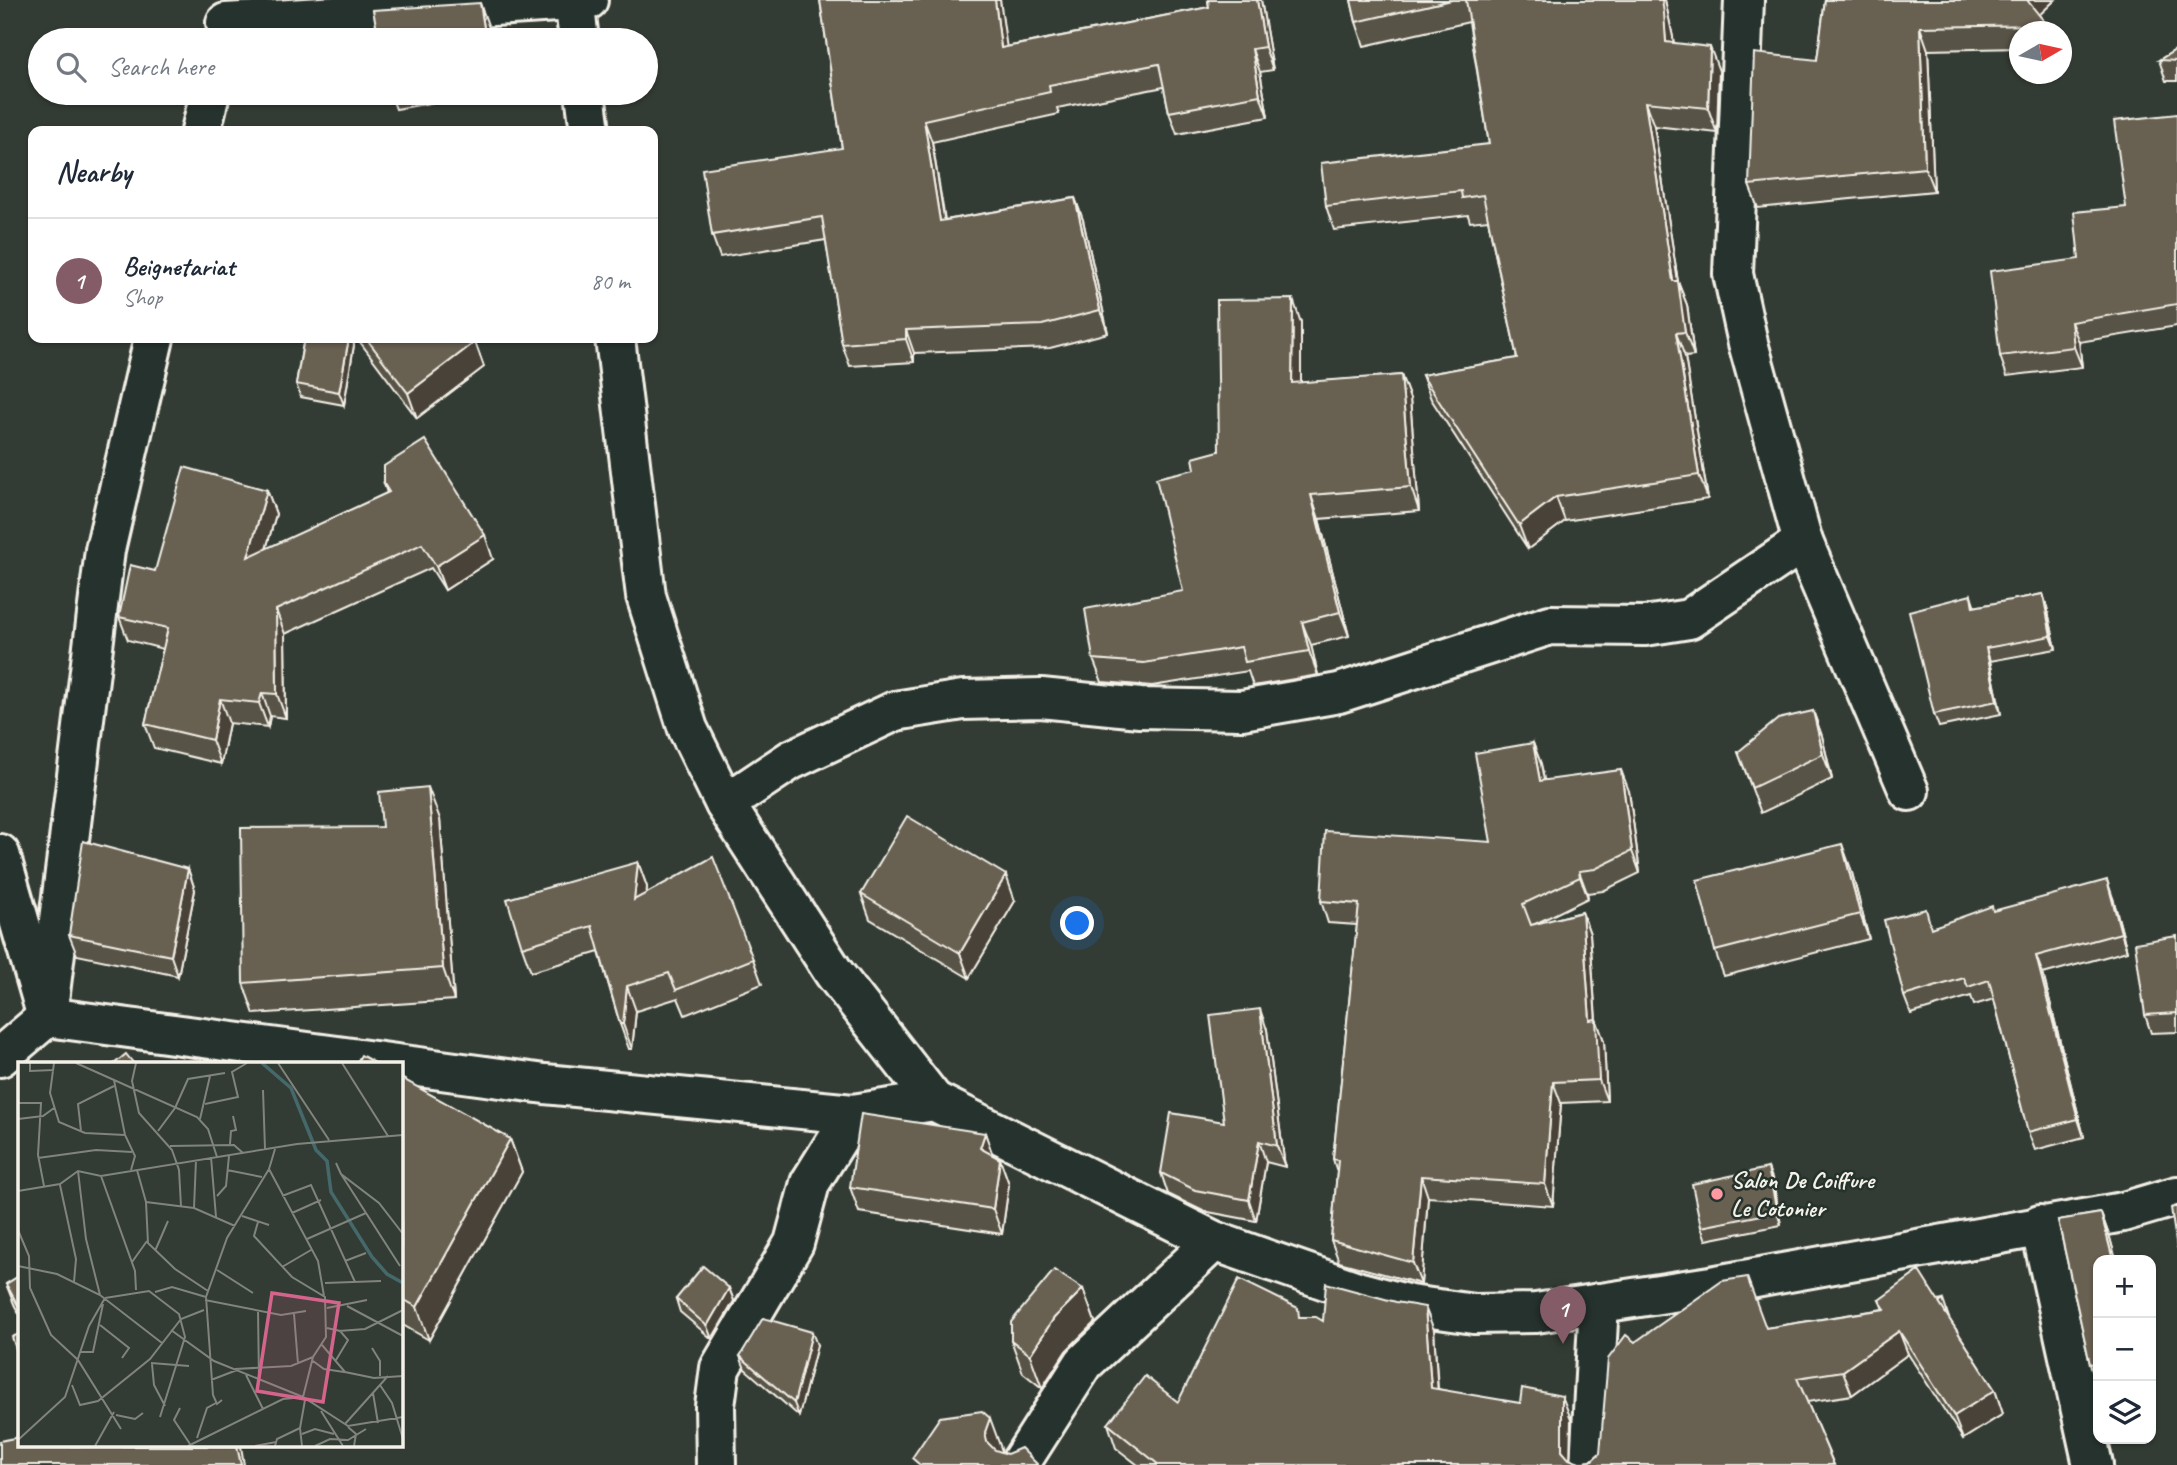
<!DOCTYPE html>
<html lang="en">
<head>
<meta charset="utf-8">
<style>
	body { margin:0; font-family:Caveat,sans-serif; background:#f2f2f3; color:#1f2937 }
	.controls { position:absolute; right:21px; bottom:21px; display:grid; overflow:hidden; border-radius:14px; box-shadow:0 2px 5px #0004 }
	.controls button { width:63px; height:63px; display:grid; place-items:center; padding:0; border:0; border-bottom:2px solid #e0e1e3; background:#fff; color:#1f2937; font:35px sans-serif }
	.compass { position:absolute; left:2009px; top:21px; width:63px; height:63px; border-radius:50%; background:#fff; box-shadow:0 2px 5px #0004; rotate:81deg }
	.you { position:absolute; left:1078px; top:924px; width:24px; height:24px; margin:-18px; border:5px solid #fff; border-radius:50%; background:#1a73e8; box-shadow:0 0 0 10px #1a73e833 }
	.badge { display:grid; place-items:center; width:46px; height:46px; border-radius:50%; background:#845c67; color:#fff; font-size:23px; font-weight:700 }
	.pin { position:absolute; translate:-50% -58px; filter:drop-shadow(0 2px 4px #0008) }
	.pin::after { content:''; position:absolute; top:37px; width:24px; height:21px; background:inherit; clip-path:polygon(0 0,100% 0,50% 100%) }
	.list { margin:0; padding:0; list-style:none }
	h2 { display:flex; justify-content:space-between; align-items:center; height:91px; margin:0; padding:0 28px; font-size:30px }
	h2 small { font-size:23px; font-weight:400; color:#747a83 }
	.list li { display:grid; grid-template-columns:46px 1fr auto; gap:21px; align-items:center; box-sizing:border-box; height:126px; padding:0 28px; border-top:2px solid #e0e1e3 }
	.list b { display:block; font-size:26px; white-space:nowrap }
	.list p { margin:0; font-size:23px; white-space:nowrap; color:#747a83 }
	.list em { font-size:23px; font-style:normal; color:#747a83 }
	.icon { flex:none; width:38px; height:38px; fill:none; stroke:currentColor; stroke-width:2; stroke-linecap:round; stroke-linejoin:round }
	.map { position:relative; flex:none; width:2177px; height:1465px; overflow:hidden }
	.search { position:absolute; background:#fff; box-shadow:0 2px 5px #0004; left:28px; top:28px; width:630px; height:77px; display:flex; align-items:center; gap:18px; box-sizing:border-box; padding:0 24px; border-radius:38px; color:#747a83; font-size:26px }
	.panel { position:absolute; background:#fff; box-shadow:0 2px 5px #0004; left:28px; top:126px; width:630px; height:217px; border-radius:14px }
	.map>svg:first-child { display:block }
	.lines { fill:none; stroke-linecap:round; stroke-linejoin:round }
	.street-casing { stroke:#f4f1e8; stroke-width:44 }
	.street { stroke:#26332d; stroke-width:38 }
	.wall { fill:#595346; stroke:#f4f1e8; stroke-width:2 }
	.shaded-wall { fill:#494339; stroke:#f4f1e8; stroke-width:2 }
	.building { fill:#686051; stroke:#f4f1e8; stroke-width:2 }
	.poi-dot { fill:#ff9aa2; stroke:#26332d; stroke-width:2.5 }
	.labels { text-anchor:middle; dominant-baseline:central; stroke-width:5; stroke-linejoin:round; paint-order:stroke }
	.poi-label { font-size:24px; font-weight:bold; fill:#f4f1e8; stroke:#26332d; text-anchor:start }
	.inset-river { fill:none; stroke:#45696a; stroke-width:3.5 }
	.inset-road { fill:none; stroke:#80847c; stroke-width:2 }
	.view { fill:#d4648c; fill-opacity:0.15; stroke:#d4648c; stroke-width:3.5 }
	.inset-edge { fill:none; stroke:#f4f1e8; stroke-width:3.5 }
</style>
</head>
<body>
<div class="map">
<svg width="2177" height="1465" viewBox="0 0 2177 1465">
	<rect width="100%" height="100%" fill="#333c34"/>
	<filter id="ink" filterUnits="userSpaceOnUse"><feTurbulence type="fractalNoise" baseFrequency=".0143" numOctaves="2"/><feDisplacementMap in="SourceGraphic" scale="14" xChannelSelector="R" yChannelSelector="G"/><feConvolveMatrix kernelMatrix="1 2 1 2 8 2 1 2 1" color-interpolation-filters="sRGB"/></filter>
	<g filter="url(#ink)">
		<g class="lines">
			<defs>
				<g id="street">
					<path d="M574,0L579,40"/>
					<path d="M1744,0L1733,274L1748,343L1803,542L1909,791"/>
					<path d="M226,23L588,0"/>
					<path d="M585,93L590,131"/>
					<path d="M201,131L210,93"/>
					<path d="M615,338L646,596L688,729L725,804L834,973L934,1101"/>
					<path d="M725,804L791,760L895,711L963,700L1041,698L1140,708L1242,710L1339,693L1550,625L1645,626L1689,619L1803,542"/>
					<path d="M0,854L47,1017L545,1084L853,1114L934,1101L1214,1241L1357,1291L1410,1305L1474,1314L1536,1313L1711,1286L2123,1212L2177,1196"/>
					<path d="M0,1057L47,1017L105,550L154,338"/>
					<path d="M2040,1225L2093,1465"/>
					<path d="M716,1465L715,1406L720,1368L794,1243L810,1183L853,1114"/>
					<path d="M1019,1465L1084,1363L1214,1241"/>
					<path d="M1590,1465L1599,1303"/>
				</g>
			</defs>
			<use href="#street" class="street-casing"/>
			<use href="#street" class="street"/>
		</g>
		<g class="wall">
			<path d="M820,0H1000L1006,47L1209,7L1208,0H1261L1273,70L1260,72L1268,117L1177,134L1169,112L1164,87L1057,108L1059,114L932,142L945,220L1075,198L1083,220L1108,333L1050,348L914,353V362L850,366L842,344L826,240L720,257L712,235L842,148Z"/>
			<path d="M1351,0H1665L1674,43L1719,71L1717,133L1654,126L1678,282L1687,305L1694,356L1685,357L1708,499L1565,521L1528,549L1431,399L1422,375L1517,358L1488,220L1470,222L1468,215L1334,230L1326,206L1489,144L1469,22L1364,46L1356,22Z"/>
			<path d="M1825,0H2055L2039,15L2047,25L2049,32H2020V48L1928,50L1934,191L1758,208L1749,185L1817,60Z"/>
			<path d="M2177,49V81H2166L2159,60Z"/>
			<path d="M390,93H486L396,109Z"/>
			<path d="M2177,114V326L2079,342L2082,367L2007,376L2000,356L2079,259L2126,207Z"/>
			<path d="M1301,323V383L1401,375L1410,399L1419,511L1319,519L1349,636L1311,645L1318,675L1253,686L1248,671L1152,686L1102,682L1093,659L1183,591L1195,469L1219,451Z"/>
			<path d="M304,338H352L354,345L344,405L301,397L296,384Z"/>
			<path d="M357,338H471L475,342L484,367L417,418Z"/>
			<path d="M384,484L493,559L445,590L431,568L285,634L286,718L270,716L268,727L229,723L221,764L154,748L145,724L163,649L128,640L119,617L155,571L267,490L276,514L266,549L387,493Z"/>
			<path d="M2043,594L2047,607L2056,649L1990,661L2001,714L1939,727L1934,714L1971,595L1975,607Z"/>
			<path d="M1813,711L1822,736L1832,779L1761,813L1738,752Z"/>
			<path d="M1533,743L1541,764L1544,780L1629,791L1640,873L1603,891L1587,893L1588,898L1533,925L1582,912L1590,934L1596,1019L1604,1041L1607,1101L1561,1103L1553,1206L1428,1197L1421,1284L1339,1262L1331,1240L1337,1172L1333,1159L1357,925L1328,923L1321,901L1491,842Z"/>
			<path d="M440,819L454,1000L254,1014L243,983L382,827Z"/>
			<path d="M638,862L647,887L646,893L753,959L762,984L685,1015L678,998L636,1011L632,1049H629L620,1024L599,952L531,972L522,947Z"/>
			<path d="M188,869L195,890L178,976L77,955L69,935Z"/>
			<path d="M1851,869L1869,939L1724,976L1715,951Z"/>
			<path d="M861,894L1015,901L969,978L870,919Z"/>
			<path d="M2113,898L2127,951L2043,974L2084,1137L2035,1150L2028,1132L1994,999L1974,1005L1971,996L1911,1014L1904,996L1933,927L1993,911Z"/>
			<path d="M2177,936V1032L2151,1033L2145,1015Z"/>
			<path d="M1267,1030L1285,1167L1266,1162L1256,1221L1203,1211L1168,1194L1161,1173L1224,1122Z"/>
			<path d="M401,1078L510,1139L522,1172L429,1340L401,1324Z"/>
			<path d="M985,1133L992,1155L1000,1159L1009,1184L1002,1234L859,1212L850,1187Z"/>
			<path d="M1768,1168L1773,1181L1781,1225L1706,1240L1701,1227Z"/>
			<path d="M2101,1213L2110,1238L2116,1260H2098V1388L2090,1364L2058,1220Z"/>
			<path d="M19,1276V1314L14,1304L6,1284Z"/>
			<path d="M729,1288L734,1301L712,1339L680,1312L676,1299Z"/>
			<path d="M1083,1289L1095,1322L1066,1351L1042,1388L1023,1373L1011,1340Z"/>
			<path d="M1879,1300L1950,1320L1995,1390L2003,1414L1963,1439L1908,1354L1852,1395L1807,1402L1834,1465H1138L1116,1448L1108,1424L1178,1402L1301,1317L1323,1321L1434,1330L1438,1389L1571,1419L1570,1460L1579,1463L1591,1461L1600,1453L1635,1342L1766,1328L1883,1309Z"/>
			<path d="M817,1345L799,1416L745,1369L740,1356Z"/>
		</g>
		<g class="shaded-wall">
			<path d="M995,0H1000L1010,70L1001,48Z"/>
			<path d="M1257,0H1261L1273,70L1265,47Z"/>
			<path d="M1662,0H1665L1673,37L1675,66L1666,42Z"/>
			<path d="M2026,0H2055L2033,21Z"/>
			<path d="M480,3L489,28L491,40H486Z"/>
			<path d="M1920,27L1928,50L1934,191L1925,168Z"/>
			<path d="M1710,47L1719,71L1717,133L1708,108Z"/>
			<path d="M1252,49L1260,72L1268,117L1260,95Z"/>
			<path d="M1645,102L1654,126L1678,282L1687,305L1694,356L1685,332L1673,281Z"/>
			<path d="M924,120L932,142L948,243L940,221Z"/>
			<path d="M1075,198L1083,220L1108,333L1100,310Z"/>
			<path d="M1293,299L1301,323V407L1292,383Z"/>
			<path d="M2071,322L2079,342L2082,367L2074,347Z"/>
			<path d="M906,330L914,353V362L906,339Z"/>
			<path d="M1676,333L1685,357L1708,499L1699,475Z"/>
			<path d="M349,338H352L354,345L344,405L339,392Z"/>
			<path d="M475,342L484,367L417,418L408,393Z"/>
			<path d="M1401,375L1410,399L1419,511L1411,487Z"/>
			<path d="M267,490L276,514L257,581L248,557Z"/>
			<path d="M1311,495L1319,519L1349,636L1340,612Z"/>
			<path d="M1556,497L1565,521L1528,549L1519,525Z"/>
			<path d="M485,535L493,559L445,590L436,566Z"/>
			<path d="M2043,594L2047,607L2056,649L2051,636Z"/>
			<path d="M276,610L285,634L286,718L277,694Z"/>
			<path d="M1302,622L1311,645L1318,675L1309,651Z"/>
			<path d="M1986,648L1990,661L2001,714L1997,701Z"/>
			<path d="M262,693L270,716L268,727L259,703Z"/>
			<path d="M220,699L229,723L221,764L212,740Z"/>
			<path d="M1813,711L1822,736L1832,779L1823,754Z"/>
			<path d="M1533,743L1541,764L1548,802L1540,781Z"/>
			<path d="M1621,770L1629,791L1640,873L1632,851Z"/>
			<path d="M428,787L440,819L454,1000L443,968Z"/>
			<path d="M1842,844L1851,869L1869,939L1860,914Z"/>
			<path d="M638,862L647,887L644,925L634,900Z"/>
			<path d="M188,869L195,890L178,976L171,956Z"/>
			<path d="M1579,871L1587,893L1588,898L1580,877Z"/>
			<path d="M1006,875L1015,901L969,978L960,953Z"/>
			<path d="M2107,880L2113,898L2127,951L2121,933Z"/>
			<path d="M1582,912L1590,934L1596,1023V1019L1604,1041L1607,1101L1599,1080L1590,1020Z"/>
			<path d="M2036,956L2043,974L2084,1137L2078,1119Z"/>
			<path d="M627,986L636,1011L632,1049L623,1024Z"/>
			<path d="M1260,1009L1267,1030L1285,1167L1277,1146Z"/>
			<path d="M1553,1082L1561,1103L1553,1206L1545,1184Z"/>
			<path d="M985,1133L994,1158L980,1148Z"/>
			<path d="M510,1139L522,1172L429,1340L417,1307Z"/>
			<path d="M1259,1141L1266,1162L1256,1221L1249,1200Z"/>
			<path d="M1000,1159L1009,1184L1002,1234L993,1209Z"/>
			<path d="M1768,1168L1773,1181L1781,1225L1777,1212Z"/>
			<path d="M1421,1176L1428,1197L1421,1284L1413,1263Z"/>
			<path d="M2101,1213L2110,1238L2116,1260H2113Z"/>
			<path d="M729,1288L734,1301L712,1339L707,1326Z"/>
			<path d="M1083,1289L1095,1322L1066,1351L1042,1388L1030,1355L1054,1318Z"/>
			<path d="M1943,1300L1951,1324L1939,1303Z"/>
			<path d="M1425,1307L1434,1330L1439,1412L1431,1388Z"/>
			<path d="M1899,1331L1908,1354L1852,1395L1843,1371Z"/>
			<path d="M812,1332L817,1345L799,1416L794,1403Z"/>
			<path d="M1995,1390L2003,1414L1963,1439L1954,1416Z"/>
			<path d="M1562,1396L1571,1419L1570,1465L1562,1451Z"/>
			<path d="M990,1418L1002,1451L997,1465L987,1442L985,1432Z"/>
			<path d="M237,1446H241L244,1465H241Z"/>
		</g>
		<g class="building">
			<path d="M820,0H995L1001,48L1209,7L1208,0H1257L1265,47L1252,49L1260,95L1169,112L1159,64L1049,85L1050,92L924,120L940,221L1075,198L1100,310L1042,325L906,330V339L842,344L822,217L712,235L702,169L842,148Z"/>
			<path d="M1351,0H1452L1356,22Z"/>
			<path d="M1466,0H1662L1664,13L1666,42L1710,47L1708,108L1645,102L1673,281H1678L1685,332L1676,333L1699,475L1556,497L1519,525L1422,375L1517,358L1483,195L1462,198L1461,191L1326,206L1321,163L1489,144Z"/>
			<path d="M1825,0H2027L2047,25L1920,27L1925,168L1749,185L1754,53L1817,60Z"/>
			<path d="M480,3L486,40H379L373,10Z"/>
			<path d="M2177,49V61L2159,60Z"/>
			<path d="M2177,114V304L2071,322L2074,347L2000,356L1990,271L2079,259L2074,212L2126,207L2114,121Z"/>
			<path d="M1293,299L1292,383L1401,375L1411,487L1311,495L1340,612L1302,622L1309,651L1245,662L1241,647L1144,663L1093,659L1085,609L1183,591L1156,478L1195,469L1193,458L1219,451L1217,300Z"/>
			<path d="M304,338H349L339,392L296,384Z"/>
			<path d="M366,338H471L475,342L408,393Z"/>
			<path d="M425,440L485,535L436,566L422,544L276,610L277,694L262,693L259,703L220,699L212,740L145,724L168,628L119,617L130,565L155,571L184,467L267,490L248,557L389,492L384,484V466Z"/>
			<path d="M2043,594L2051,636L1986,648L1997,701L1934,714L1909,611L1971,595L1973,607Z"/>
			<path d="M1813,711L1823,754L1752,788L1738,752L1778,719Z"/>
			<path d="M1533,743L1540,781L1621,770L1632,851L1595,869L1579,871L1580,877L1523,904L1531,925L1582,912L1590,1020L1596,1019L1599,1080L1553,1082L1545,1184L1421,1176L1413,1263L1331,1240L1338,1160L1333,1159L1359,904L1321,901L1325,831L1491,842L1475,753Z"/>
			<path d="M428,787L443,968L243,983L241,828L382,827L379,792Z"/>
			<path d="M907,816L1006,875L960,953L861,894Z"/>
			<path d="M83,841L188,869L171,956L69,935Z"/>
			<path d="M1842,844L1860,914L1715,951L1697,880Z"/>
			<path d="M713,857L753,959L676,990L669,973L627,986L623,1024H620L592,926L522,947L507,899L638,862L634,900Z"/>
			<path d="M2107,880L2121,933L2036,956L2078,1119L2028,1132L1989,980L1968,987L1964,978L1904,996L1884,920L1926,909L1931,928L1992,906L1993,911Z"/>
			<path d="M2177,936V1013L2145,1015L2135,943Z"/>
			<path d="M1260,1009L1277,1146L1259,1141L1249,1200L1195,1190L1161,1173L1171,1113L1224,1122L1210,1015Z"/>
			<path d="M126,1054L134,1064H114Z"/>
			<path d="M361,1055L377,1064H356Z"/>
			<path d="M401,1078L510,1139L417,1307L401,1298Z"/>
			<path d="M861,1114L985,1133L980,1148L1000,1159L993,1209L850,1187Z"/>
			<path d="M1768,1168L1777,1212L1701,1227L1692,1184Z"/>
			<path d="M2177,1206V1249L2171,1208Z"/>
			<path d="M2101,1213L2113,1260H2098V1363L2090,1364L2058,1220Z"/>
			<path d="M703,1266L729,1288L707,1326L676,1299Z"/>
			<path d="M1054,1270L1083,1289L1054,1318L1030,1355L1011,1340V1322Z"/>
			<path d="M1919,1271L1938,1301L1943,1300L1939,1303L1995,1390L1954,1416L1899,1331L1843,1371L1797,1378L1834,1465H1159L1108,1424L1145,1376L1178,1402L1239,1279L1298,1308L1299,1317H1316L1323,1321L1326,1283L1396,1302L1425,1307L1431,1388L1520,1403L1522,1388L1562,1396V1451L1569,1459L1579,1463L1591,1461L1600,1453L1608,1359L1626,1335L1635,1342L1722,1281L1747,1277L1766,1328L1885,1309L1879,1300Z"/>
			<path d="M19,1276V1307L6,1284Z"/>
			<path d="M763,1318L812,1332L794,1403L740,1356Z"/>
			<path d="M19,1334V1358L12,1337Z"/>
			<path d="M982,1411L990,1418L985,1432L987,1442L995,1450L1007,1454L1021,1448L1038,1465H920L912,1458L940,1417Z"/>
			<path d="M19,1437V1446H237L241,1465H0V1441Z"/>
		</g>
	</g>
	<circle class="poi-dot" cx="1717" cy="1194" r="7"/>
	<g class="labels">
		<g class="poi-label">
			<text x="1731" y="1180">Salon De Coiffure<tspan x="1731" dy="28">Le Cotonier</tspan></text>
		</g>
	</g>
	<g transform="translate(18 1062)">
		<rect width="385" height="385" fill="#333c34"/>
		<path class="inset-river" d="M244,1L273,26L298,88L309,99L313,130L354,195L369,212L385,221"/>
		<path class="inset-road" d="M12,1V9L36,8M36,1L32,31L41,60L67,71L107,73M58,1L179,55L190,67L199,95M118,1L114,19L121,51L154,88L161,108L163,144M260,1L311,78M324,1L370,74M96,18L107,73L117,94L113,108M245,28L247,87M0,41H23L20,93L26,124M187,42L220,35L214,10L229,1M0,57L25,54L36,46M182,57L192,14M63,69L60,42L96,24M140,69L157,46L170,17L207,11M212,82L213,69L218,68L215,54M152,84L216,83L225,91M193,95L198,155M20,96L78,88L114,90M318,101L323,112L361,141L385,172M251,107L300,199L306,234M119,108L128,140L130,181L157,207L190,229M209,108L244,115M60,109L68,177L82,233M323,112L382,204M83,114L117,209L118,228M42,123L58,197L56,220M0,129L42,122L60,109L83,114L279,82L385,73M199,134L208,124L211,94M264,134L293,123L337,220M128,140L176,146L217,164M176,146L178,98M274,151L303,138M224,154L251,163M0,168L11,194L12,226L33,273L60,298L103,367M289,177L348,151M137,189L150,159M327,199L348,191M114,200L129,179M0,204L39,212L82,233L144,281M264,205L293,188M199,208L235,231M307,221L363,219M137,230L154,225L188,235M87,236L131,229L161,252L167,275L142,355M187,238L263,253L288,249M329,244L385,274M309,246L349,238M240,248L241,319M276,252L280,302M82,263L111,286L104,296M309,266L322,269L330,278L318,298M153,268L196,299L285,335L330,364L385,355M321,269L347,267L385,248M304,283L327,310L356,316L385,314M354,286L362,299V314M62,290H75L85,242M295,299L306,307L326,310M133,301L171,304M134,302L136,323L147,344M217,307L273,304L295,295M228,313L245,347M193,318L219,308M54,323L62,343L80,339L132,297L163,257L186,248M362,323L374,341L385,377M355,331L360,361M204,338L199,342L195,333L188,235L209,176L251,107L257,87M162,346L156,358L172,382M303,349L325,384M98,353L117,357L125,351M327,362L370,314M330,365L338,372L336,384M284,372L297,367L316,372M179,376L189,346L198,341M0,378L47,335L71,264L87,236M77,384L96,350M170,384L265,337L285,335L295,295L308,275L307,235L274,215L236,174L240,160M237,384L258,380M257,384L259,377L282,366M284,384L282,366L287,338M297,384L312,377L330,378L348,367"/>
		<path class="view" d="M254,231L321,241L305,340L239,329Z"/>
		<rect width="385" height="385" class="inset-edge"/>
	</g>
</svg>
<div class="controls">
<button>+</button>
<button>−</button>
<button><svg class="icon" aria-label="layers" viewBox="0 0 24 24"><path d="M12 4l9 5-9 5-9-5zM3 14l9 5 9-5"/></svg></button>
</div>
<svg class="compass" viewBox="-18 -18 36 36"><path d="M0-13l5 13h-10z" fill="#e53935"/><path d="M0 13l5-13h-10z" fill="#747a83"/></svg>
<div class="you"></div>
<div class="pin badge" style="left:1563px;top:1344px">1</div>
<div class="search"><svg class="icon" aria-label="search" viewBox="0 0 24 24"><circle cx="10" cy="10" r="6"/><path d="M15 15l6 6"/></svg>Search here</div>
<section class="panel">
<h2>Nearby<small></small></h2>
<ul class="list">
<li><span class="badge">1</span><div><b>Beignetariat</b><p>Shop</p></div><em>80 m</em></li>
</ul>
</section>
</div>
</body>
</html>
